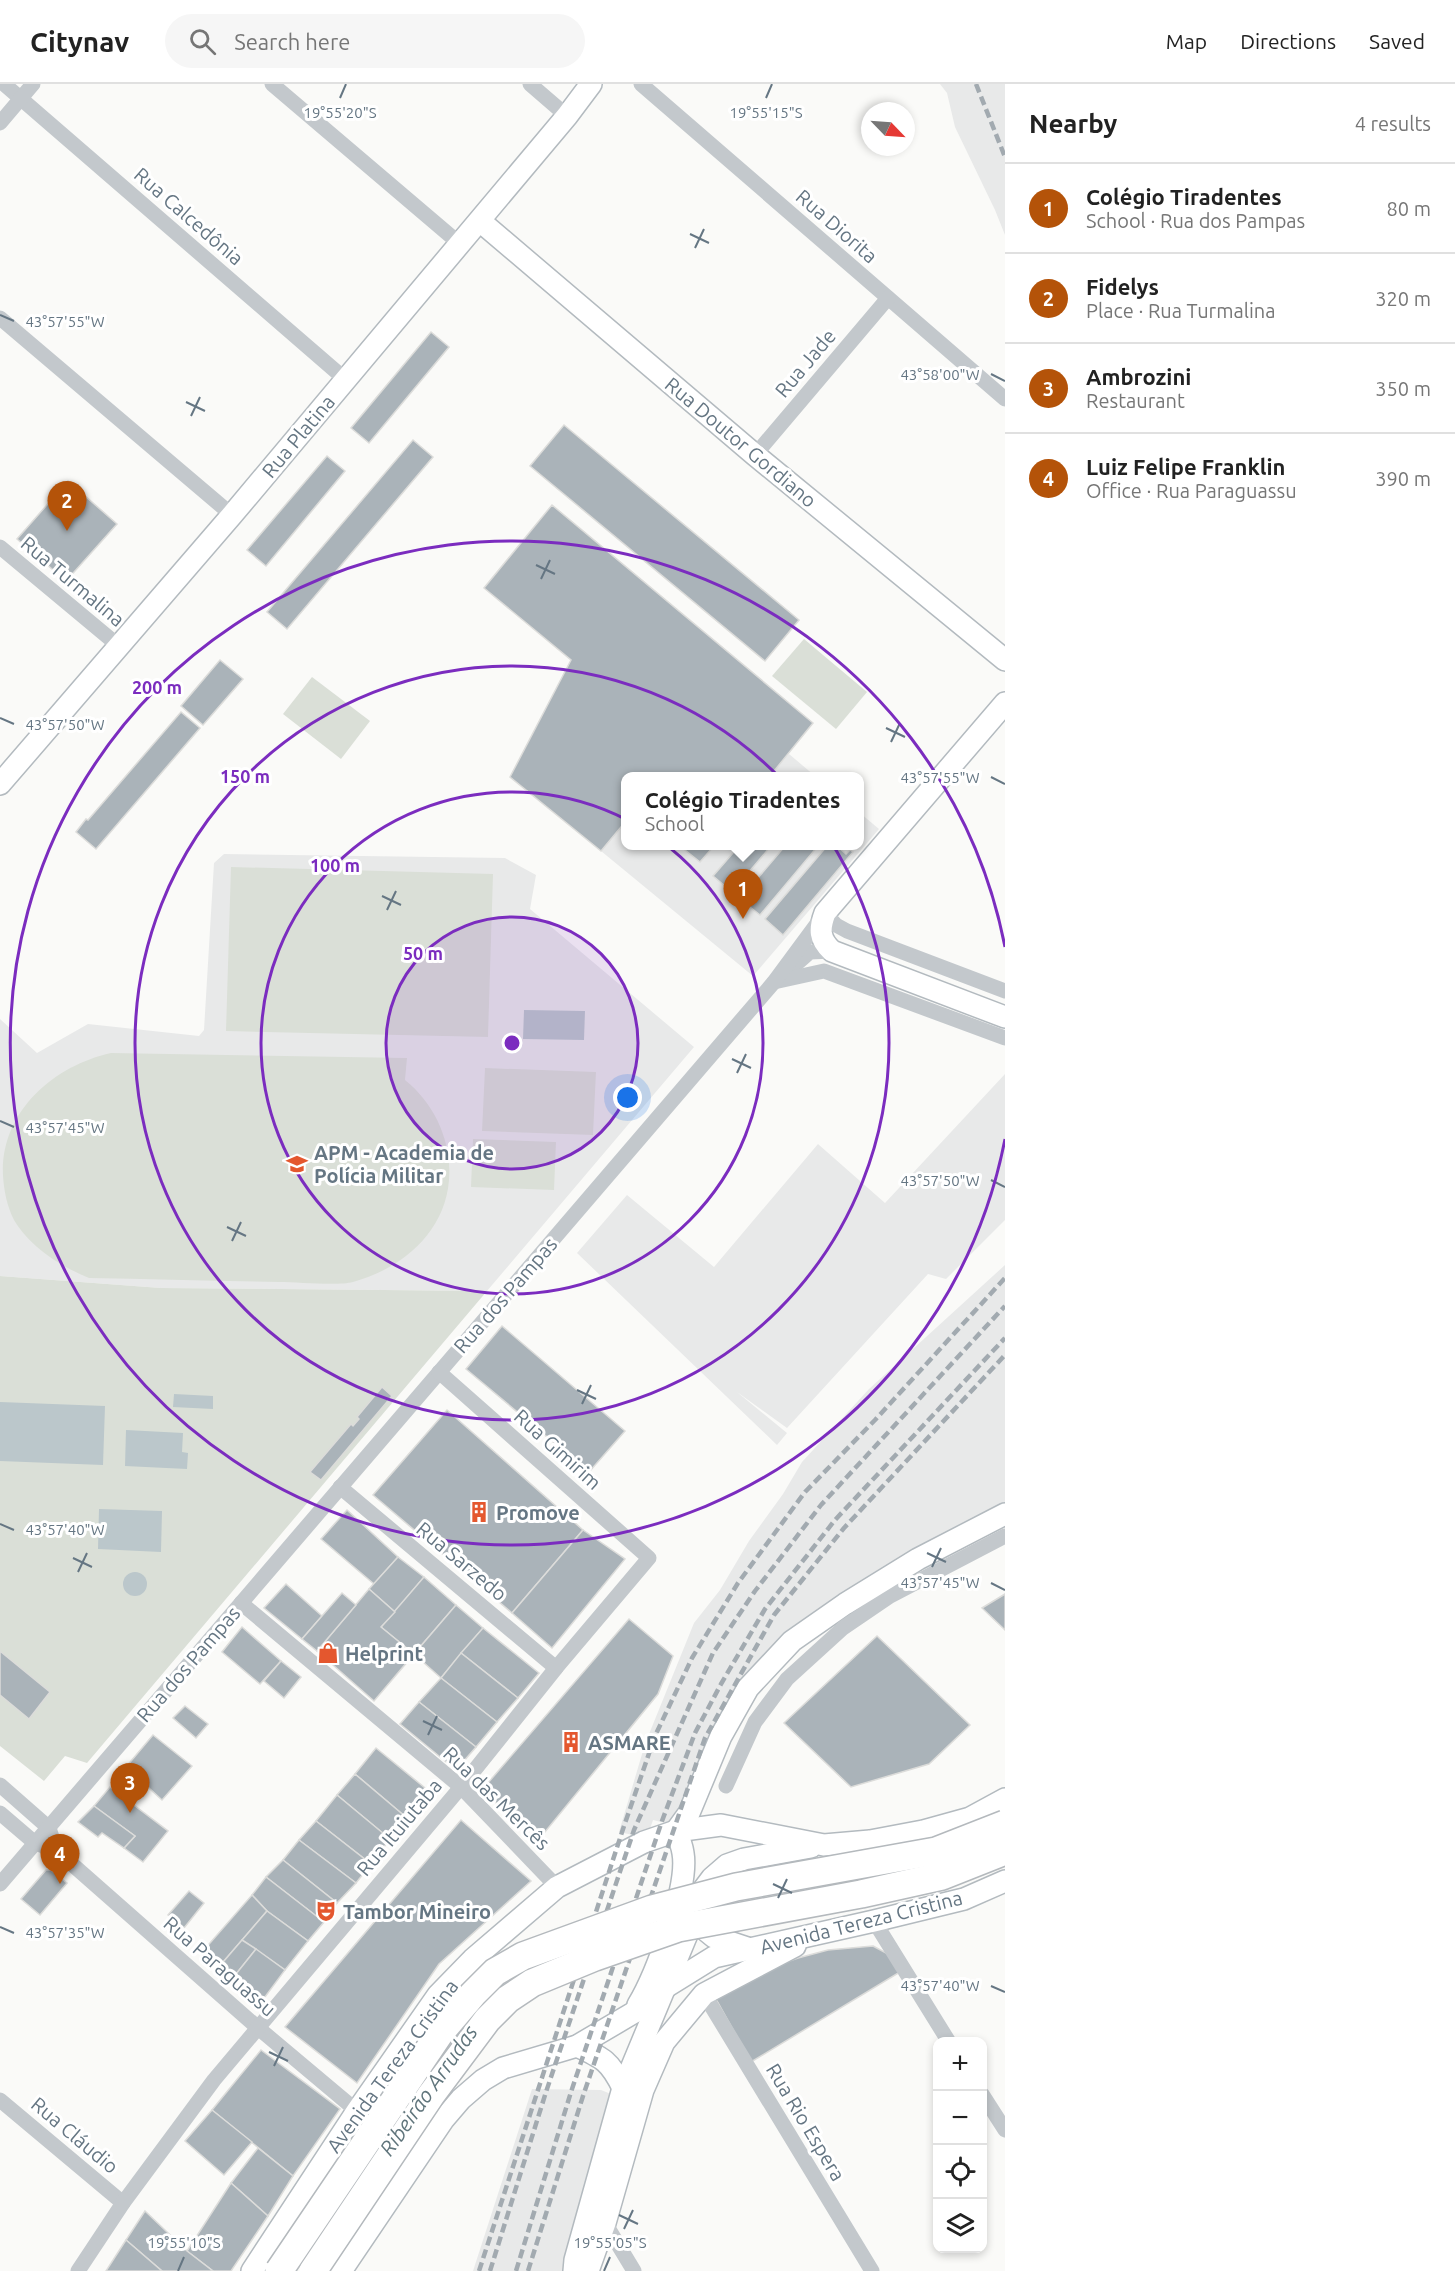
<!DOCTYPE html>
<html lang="en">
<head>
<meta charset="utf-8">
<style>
	body { margin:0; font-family:Ubuntu,sans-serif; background:#f6f6f6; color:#222 }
	.controls { position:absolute; right:18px; bottom:18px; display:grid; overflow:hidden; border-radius:12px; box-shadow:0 3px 9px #0003 }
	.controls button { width:54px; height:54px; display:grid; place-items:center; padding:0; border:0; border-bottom:2px solid #e0e0e0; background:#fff; color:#222; font:30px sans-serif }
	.compass { position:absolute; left:861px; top:18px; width:54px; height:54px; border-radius:50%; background:#fff; box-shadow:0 3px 9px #0003; rotate:115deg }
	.you { position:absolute; left:628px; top:1014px; width:21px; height:21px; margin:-15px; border:4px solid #fff; border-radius:50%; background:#1a73e8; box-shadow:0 0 0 9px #1a73e833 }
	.badge { display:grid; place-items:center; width:39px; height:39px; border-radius:50%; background:#b45309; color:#fff; font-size:20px; font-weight:700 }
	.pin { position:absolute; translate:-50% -50px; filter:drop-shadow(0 2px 3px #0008) }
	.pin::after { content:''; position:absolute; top:32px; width:21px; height:18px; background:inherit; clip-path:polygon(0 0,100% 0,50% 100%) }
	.popup { position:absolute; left:621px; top:688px; width:243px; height:78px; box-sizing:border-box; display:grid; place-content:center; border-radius:12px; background:#fff; filter:drop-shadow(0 2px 4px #0005); font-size:20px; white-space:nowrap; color:#767676 }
	.popup b { font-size:22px; color:#222 }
	.popup::after { content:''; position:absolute; left:50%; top:100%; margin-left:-12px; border:12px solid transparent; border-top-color:#fff }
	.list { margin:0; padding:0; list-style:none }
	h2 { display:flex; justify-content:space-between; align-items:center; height:78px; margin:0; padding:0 24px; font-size:26px }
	h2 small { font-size:20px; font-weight:400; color:#767676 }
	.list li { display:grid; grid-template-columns:39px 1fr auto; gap:18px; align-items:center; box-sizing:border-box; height:90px; padding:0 24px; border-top:2px solid #e0e0e0 }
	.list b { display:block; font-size:22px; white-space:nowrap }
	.list p { margin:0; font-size:20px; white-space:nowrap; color:#767676 }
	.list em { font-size:20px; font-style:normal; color:#767676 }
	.icon { flex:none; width:33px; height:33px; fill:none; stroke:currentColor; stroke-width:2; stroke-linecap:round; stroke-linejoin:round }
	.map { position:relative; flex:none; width:1005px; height:2187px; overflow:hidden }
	header { display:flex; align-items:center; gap:36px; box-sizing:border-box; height:84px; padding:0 30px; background:#fff; border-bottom:2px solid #e0e0e0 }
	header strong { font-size:28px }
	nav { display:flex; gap:33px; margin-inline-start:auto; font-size:21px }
	.search { width:420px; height:54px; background:#f6f6f6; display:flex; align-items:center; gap:15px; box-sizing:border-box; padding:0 21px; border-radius:33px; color:#767676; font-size:22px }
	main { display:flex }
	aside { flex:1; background:#fff }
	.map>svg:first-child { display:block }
	.built { fill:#e8e9e9 }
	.green { fill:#dadfd7 }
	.water { fill:#bbc7cb }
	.building { fill:#aab3b9; stroke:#dcdcda; stroke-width:1.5 }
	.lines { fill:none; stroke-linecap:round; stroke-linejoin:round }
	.secondary-casing { stroke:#b3babf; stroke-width:24 }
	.street { stroke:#c3c8cc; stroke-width:15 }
	.secondary { stroke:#fff; stroke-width:21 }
	.rail { stroke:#a2aab0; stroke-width:4.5; stroke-dasharray:9 4.5; stroke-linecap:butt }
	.highway-bridge-casing { stroke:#b4b9bd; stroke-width:30; stroke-linecap:butt }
	.highway-bridge { stroke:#fff; stroke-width:27 }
	.ticks { fill:none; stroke:#657683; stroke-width:2 }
	.ring { fill:none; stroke:#7b2cbf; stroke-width:3 }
	.labels { text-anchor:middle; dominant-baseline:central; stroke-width:6; stroke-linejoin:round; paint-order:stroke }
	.street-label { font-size:20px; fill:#657683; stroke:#fff }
	.poi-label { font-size:20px; font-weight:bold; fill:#657683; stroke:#fff; text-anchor:start }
	.water-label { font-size:21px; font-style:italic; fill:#60757c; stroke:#fff }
	.ticks-label { font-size:15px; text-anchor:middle; fill:#657683; stroke:#fff; stroke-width:6; stroke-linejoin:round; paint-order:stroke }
	.centre { fill:#7b2cbf; stroke:#fff; stroke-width:3 }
	.ring-label { font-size:18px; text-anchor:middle; font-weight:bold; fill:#7b2cbf; stroke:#fff; stroke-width:6; stroke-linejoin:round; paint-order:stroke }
</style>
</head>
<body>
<header>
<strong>Citynav</strong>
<div class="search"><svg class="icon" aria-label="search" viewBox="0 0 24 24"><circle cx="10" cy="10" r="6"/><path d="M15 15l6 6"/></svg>Search here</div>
<nav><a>Map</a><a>Directions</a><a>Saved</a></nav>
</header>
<main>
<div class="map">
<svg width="1005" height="2187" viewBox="0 0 1005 2187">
	<rect width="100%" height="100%" fill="#fafaf8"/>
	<g class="built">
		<path d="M940,0H1005V151L995,126L955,43L947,9Z"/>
		<path d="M789,670L815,692H816H770Z"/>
		<path d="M860,729L879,745L753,892L601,767L626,737V762H680L700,778L714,762H860Z"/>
		<path d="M224,770L505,774L536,791L530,825L694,963L487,1207L161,1204L0,1192V935L37,969L88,940L199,952L204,946L214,779Z"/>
		<path d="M1005,990V1136L946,1195L928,1190L787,1344L737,1308L787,1349L777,1361L577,1169L627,1111L714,1183L818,1060L885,1119Z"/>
		<path d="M1005,1181V1423L777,1562L681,1743L653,1736L647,1754L619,1748L645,1660L694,1539L720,1506L749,1457L783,1410L802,1378L869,1305Z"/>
		<path d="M532,2005L601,2006L611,2010L569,2187H473Z"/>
	</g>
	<g class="green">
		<path d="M804,555L867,608L836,645L772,592Z"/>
		<path d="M312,593L370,637L341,675L283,630Z"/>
		<path d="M231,783L493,790L488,953L226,947Z"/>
		<path d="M111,969L407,974L405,996C435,1020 452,1058 449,1096C445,1149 401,1185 353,1198C338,1202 297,1198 280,1198C216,1197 152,1195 89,1194C60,1182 30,1163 14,1136C7,1122 4,1107 3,1092C0,1028 53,982 111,969Z"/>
		<path d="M485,984L596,988L593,1051L482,1047Z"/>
		<path d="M473,1055L556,1058L554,1106L471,1103Z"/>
		<path d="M0,1192L161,1204L487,1207L87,1679L65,1672L44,1697L0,1662Z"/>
	</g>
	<g class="water">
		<path d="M524,926L585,927L584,956L523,955Z"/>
		<path d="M174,1310L213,1312V1325L173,1323Z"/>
		<path d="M0,1318L105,1322L103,1381L0,1377Z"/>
		<path d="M126,1346L183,1349L182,1368L188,1369L187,1385L125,1382Z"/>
		<path d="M99,1425L162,1427L161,1468L98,1465Z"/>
		<circle cx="135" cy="1500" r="12"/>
	</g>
	<g class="building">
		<path d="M431,248L449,263L369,359L351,344Z"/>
		<path d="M564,341L799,536L765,577L530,382Z"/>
		<path d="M413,356L433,373L287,545L267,528Z"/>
		<path d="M327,372L345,387L266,482L247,466Z"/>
		<path d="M68,397L117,440L66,497L17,455Z"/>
		<path d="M552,421L813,639L770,692H626V737L601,767L510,693L571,576L484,504Z"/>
		<path d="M220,576L243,595L203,641L181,622Z"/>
		<path d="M181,628L200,644L96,765L76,748L86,735L88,736Z"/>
		<path d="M680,762H714L700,778Z"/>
		<path d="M739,762H771L732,808L713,792Z"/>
		<path d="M785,762H818L760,831L740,815Z"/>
		<path d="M827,762H837L846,770L850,766L853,768L783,851L765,835Z"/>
		<path d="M502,1242L625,1347L589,1388L466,1285Z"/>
		<path d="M382,1303L392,1312L321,1396L310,1388L351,1340L353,1342L359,1335L357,1333Z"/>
		<path d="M447,1326L583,1446L512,1529L373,1411Z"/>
		<path d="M347,1426L398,1473L374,1500L321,1455Z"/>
		<path d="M583,1446L625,1475L552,1564L512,1529Z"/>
		<path d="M398,1473L424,1493L395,1528L369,1505Z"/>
		<path d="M424,1493L456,1521L414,1570L381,1543Z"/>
		<path d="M286,1500L322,1532L302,1555L264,1524Z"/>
		<path d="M369,1505L395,1528L381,1543L414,1570L374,1617L317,1567Z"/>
		<path d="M342,1509L356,1521L317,1567L302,1555Z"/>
		<path d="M1005,1510V1546L982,1524Z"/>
		<path d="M456,1521L483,1544L441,1594L414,1570Z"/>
		<path d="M629,1535L673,1572L658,1610L540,1754L481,1707Z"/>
		<path d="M242,1543L281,1577L260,1600L222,1568Z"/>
		<path d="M483,1544L539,1589L518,1614L461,1569Z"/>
		<path d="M877,1552L970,1641L929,1680L851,1703L784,1639Z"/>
		<path d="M0,1567L50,1608L29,1635L0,1611Z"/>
		<path d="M461,1569L518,1614L497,1638L441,1594Z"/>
		<path d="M281,1577L301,1593L284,1614L264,1597Z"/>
		<path d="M441,1594L497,1638L476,1663L419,1618Z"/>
		<path d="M419,1618L476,1663L456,1686L400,1640Z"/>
		<path d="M185,1622L208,1640L196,1654L173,1634Z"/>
		<path d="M153,1651L192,1682L162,1716L126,1683Z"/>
		<path d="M376,1664L430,1708L407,1734L355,1690Z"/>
		<path d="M355,1690L407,1734L390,1755L337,1711Z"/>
		<path d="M110,1703L168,1747L143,1778L124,1764L135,1752L94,1722Z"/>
		<path d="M337,1711L390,1755L371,1780L316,1737Z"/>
		<path d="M94,1722L135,1752L124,1764L102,1749L98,1753L78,1738Z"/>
		<path d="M461,1736L531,1797L439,1880L357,1999L285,1943Z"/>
		<path d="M316,1737L371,1780L356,1799L299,1756Z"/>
		<path d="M299,1756L356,1799L337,1819L283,1776Z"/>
		<path d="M283,1776L337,1819L324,1838L266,1793Z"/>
		<path d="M46,1786H51L67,1799L40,1831L21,1815Z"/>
		<path d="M266,1793L324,1838L308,1857L267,1827L252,1811Z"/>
		<path d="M189,1807L204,1819L184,1844L168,1831Z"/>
		<path d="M252,1811L267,1827L218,1884L203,1867Z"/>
		<path d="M267,1827L308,1857L285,1886L242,1856Z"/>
		<path d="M242,1856L256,1865L232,1895L218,1884Z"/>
		<path d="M873,1862L888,1870L900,1888L751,1978L716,1915L769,1884L798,1874L828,1866Z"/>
		<path d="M256,1865L285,1886L262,1917L232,1895Z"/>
		<path d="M261,1966L340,2025L293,2092L212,2026Z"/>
		<path d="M212,2026L252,2058L224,2091L185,2057Z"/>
		<path d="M258,2064L293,2092L268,2132L231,2099Z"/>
		<path d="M231,2099L268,2132L231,2187H213L187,2167Z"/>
		<path d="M145,2127L187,2167L213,2187H162L126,2156Z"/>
		<path d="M126,2156L162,2187H106Z"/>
	</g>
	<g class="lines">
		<defs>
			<g id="secondary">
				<path d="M480,137L755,371L1005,576"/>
				<path d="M1005,619L825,829C819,845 819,855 832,867L1005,933"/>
				<path d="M0,700L232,431L567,32L591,0"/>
				<path d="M693,1836L714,1853L747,1864"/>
				<path d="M638,1921C656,1891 689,1803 683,1769C682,1762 679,1754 676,1747L689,1729L721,1652L748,1604L792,1557L845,1520L918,1475L1005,1430"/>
				<path d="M577,1962C603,1974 610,1977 623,2004"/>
				<path d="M252,2187L357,2027L438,1911L473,1875L557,1803L644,1758L676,1747L721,1741L824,1761L870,1757L923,1747L970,1734L1005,1715"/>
				<path d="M341,2187L443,2036L461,2015L483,1996L503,1984L577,1962L633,1929L664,1904L714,1873L874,1837L964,1815L1005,1797"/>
				<path d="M574,2187L575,2176L623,2004L693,1836L703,1806L712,1794L727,1781L744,1775L811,1763"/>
				<path d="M588,2187L605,2139L643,2006L664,1958L704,1910L795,1862"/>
			</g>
		</defs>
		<use href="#secondary" class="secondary-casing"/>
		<g class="street">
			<path d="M4,0L346,296"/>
			<path d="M272,0L460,160"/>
			<path d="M530,0L567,32"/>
			<path d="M641,0L1005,315"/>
			<path d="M0,39L33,0"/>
			<path d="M0,234L232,431"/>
			<path d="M755,371L888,214"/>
			<path d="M0,463L120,563"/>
			<path d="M793,883L810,868L832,867"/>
			<path d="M774,898L824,887L1005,954"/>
			<path d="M340,1403L556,1584"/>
			<path d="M241,1519L461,1703L557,1803"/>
			<path d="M0,1701L49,1744L52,1753"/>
			<path d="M726,1702L755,1638L787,1595L843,1544L890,1512L1005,1452"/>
			<path d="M0,1729L35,1759L57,1767L257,1943L357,2027"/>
			<path d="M0,1800L774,898L825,829L836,841L847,847L1005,907"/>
			<path d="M874,1837L949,1958"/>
			<path d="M704,1910L872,2187"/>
			<path d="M982,2010L1005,2046"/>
			<path d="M0,2016L123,2119"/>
			<path d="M605,2139L634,2187"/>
			<path d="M78,2187L123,2119L214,1996L461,1703L556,1584L649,1474L439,1288"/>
		</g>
		<use href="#secondary" class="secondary"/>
		<g class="rail">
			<path d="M976,0L1005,73"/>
			<path d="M479,2187L623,1745L655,1652L692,1574L738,1499L805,1408L875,1336L1005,1194"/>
			<path d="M490,2187L546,2008L634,1746L713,1569L755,1507L821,1421L1005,1222"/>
			<path d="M516,2187L571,2008L662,1737L695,1649L721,1600L765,1525L835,1436L1005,1254"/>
			<path d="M528,2187L583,2012L705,1654L774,1531L844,1444L1005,1271"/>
		</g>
		<defs>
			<g id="highway-bridge">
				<path d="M279,2187L440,1949L473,1910L495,1888L523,1872L652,1825L736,1803L936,1767L1005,1740"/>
				<path d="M313,2187L431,2011L487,1936L508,1915L532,1899L595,1873L678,1844L861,1810L942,1792L1005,1767"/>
			</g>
		</defs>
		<use href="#highway-bridge" class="highway-bridge-casing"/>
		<use href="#highway-bridge" class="highway-bridge"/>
	</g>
	<path class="ticks" d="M340,14L346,0M766,14L772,0M690,150L709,159M695,164L704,145M0,231L14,237M991,290L1005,297M186,318L205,327M191,332L200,313M536,481L555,490M541,495L550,476M0,634L14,640M886,644L905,653M891,658L900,639M991,693L1005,700M382,812L401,821M387,826L396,807M732,975L751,984M737,989L746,970M0,1037L14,1043M991,1096L1005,1103M227,1143L246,1152M232,1157L241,1138M577,1306L596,1315M582,1320L591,1301M0,1440L14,1446M927,1469L946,1478M73,1474L92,1483M932,1483L941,1464M78,1488L87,1469M991,1499L1005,1506M423,1637L442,1646M428,1651L437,1632M773,1800L792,1809M778,1814L787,1795M0,1843L14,1849M991,1902L1005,1908M269,1968L288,1977M274,1982L283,1963M619,2131L638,2140M624,2145L633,2126M178,2187L184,2173M604,2187L610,2173"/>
	<circle cx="512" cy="959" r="126" fill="#7b2cbf" fill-opacity=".12"/>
	<g class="ring">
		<circle cx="512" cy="959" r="126"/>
		<circle cx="512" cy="959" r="251"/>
		<circle cx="512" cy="959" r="377"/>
		<path d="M1005 1055A502 502 0 1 1 1005 863"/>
	</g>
	<defs>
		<symbol id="school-bare" viewBox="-9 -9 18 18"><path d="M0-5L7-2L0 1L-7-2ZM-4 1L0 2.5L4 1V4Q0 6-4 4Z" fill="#e4572e" stroke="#fff" stroke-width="2.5" paint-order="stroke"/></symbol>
		<symbol id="building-bare" viewBox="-9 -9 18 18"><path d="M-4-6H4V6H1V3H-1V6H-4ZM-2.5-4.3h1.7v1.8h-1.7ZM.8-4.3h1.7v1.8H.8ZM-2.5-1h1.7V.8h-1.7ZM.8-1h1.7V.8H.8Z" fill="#e4572e" stroke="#fff" stroke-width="2.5" paint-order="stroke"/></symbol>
		<symbol id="shop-bare" viewBox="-9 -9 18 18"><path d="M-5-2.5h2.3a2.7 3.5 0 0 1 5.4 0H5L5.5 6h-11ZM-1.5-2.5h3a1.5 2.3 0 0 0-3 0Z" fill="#e4572e" stroke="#fff" stroke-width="2.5" paint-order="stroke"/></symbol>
		<symbol id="theatre-bare" viewBox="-9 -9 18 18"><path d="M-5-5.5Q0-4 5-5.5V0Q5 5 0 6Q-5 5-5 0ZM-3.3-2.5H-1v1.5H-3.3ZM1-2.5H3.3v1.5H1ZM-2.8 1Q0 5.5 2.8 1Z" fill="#e4572e" stroke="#fff" stroke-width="2.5" paint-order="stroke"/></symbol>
	</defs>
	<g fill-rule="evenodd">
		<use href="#school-bare" x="282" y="1065" width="30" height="30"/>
		<use href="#building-bare" x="464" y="1413" width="30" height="30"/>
		<use href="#shop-bare" x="313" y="1554" width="30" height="30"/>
		<use href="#building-bare" x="556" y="1643" width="30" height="30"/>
		<use href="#theatre-bare" x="311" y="1812" width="30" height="30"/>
	</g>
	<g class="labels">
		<g class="street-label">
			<text transform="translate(189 132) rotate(41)">Rua Calcedônia</text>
			<text transform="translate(837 142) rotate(41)">Rua Diorita</text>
			<text transform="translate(805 279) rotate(-50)">Rua Jade</text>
			<text transform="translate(298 352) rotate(-50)">Rua Platina</text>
			<text transform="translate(741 358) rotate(40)">Rua Doutor Gordiano</text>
			<text transform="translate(73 497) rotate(40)">Rua Turmalina</text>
			<text transform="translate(505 1211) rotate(-49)">Rua dos Pampas</text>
			<text transform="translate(558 1365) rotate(42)">Rua Gimirim</text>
			<text transform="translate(462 1477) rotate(40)">Rua Sarzedo</text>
			<text transform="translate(188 1580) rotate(-49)">Rua dos Pampas</text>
			<text transform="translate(497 1714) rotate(44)">Rua das Mercês</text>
			<text transform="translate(399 1743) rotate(-50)">Rua Ituiutaba</text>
			<text transform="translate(861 1838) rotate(-14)">Avenida Tereza Cristina</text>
			<text transform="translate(220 1882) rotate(41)">Rua Paraguassu</text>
			<text transform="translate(392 1982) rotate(-54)">Avenida Tereza Cristina</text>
			<text transform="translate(806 2038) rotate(59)">Rua Rio Espera</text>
			<text transform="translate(75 2051) rotate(40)">Rua Cláudio</text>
		</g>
		<g class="poi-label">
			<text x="314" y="1068">APM - Academia de<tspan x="314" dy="23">Polícia Militar</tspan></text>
			<text x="496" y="1428">Promove</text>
			<text x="345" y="1569">Helprint</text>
			<text x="588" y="1658">ASMARE</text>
			<text x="343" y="1827">Tambor Mineiro</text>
		</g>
		<g class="water-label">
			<text transform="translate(428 2006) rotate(-55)">Ribeirão Arrudas</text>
		</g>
	</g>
	<g class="ticks-label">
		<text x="340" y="34">19°55'20"S</text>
		<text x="766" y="34">19°55'15"S</text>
		<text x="65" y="243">43°57'55"W</text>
		<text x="940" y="296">43°58'00"W</text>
		<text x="65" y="646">43°57'50"W</text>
		<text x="940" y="699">43°57'55"W</text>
		<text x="65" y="1049">43°57'45"W</text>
		<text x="940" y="1102">43°57'50"W</text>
		<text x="65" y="1451">43°57'40"W</text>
		<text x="940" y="1504">43°57'45"W</text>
		<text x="65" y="1854">43°57'35"W</text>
		<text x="940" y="1907">43°57'40"W</text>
		<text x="184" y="2164">19°55'10"S</text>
		<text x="610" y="2164">19°55'05"S</text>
	</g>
	<circle cx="512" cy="959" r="9" class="centre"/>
	<g class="ring-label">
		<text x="157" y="610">200 m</text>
		<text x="245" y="699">150 m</text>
		<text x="335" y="788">100 m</text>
		<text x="423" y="876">50 m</text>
	</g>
</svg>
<div class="controls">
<button>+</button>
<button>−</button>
<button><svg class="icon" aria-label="locate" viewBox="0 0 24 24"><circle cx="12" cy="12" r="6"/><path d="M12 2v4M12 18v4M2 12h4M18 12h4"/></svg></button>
<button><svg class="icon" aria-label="layers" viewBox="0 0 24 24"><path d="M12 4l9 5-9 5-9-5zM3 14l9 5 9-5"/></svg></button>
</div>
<svg class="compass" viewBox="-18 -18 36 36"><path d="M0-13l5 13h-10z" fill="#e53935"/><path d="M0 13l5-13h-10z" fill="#767676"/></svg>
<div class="you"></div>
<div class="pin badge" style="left:743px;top:835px">1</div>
<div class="popup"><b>Colégio Tiradentes</b>School</div>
<div class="pin badge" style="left:67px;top:447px">2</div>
<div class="pin badge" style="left:130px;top:1729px">3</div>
<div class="pin badge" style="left:60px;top:1800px">4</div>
</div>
<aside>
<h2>Nearby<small>4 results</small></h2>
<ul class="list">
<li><span class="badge">1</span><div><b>Colégio Tiradentes</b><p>School · Rua dos Pampas</p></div><em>80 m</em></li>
<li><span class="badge">2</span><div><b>Fidelys</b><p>Place · Rua Turmalina</p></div><em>320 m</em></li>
<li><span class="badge">3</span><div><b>Ambrozini</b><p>Restaurant</p></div><em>350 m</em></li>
<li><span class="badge">4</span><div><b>Luiz Felipe Franklin</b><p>Office · Rua Paraguassu</p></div><em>390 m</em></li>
</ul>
</aside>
</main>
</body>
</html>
